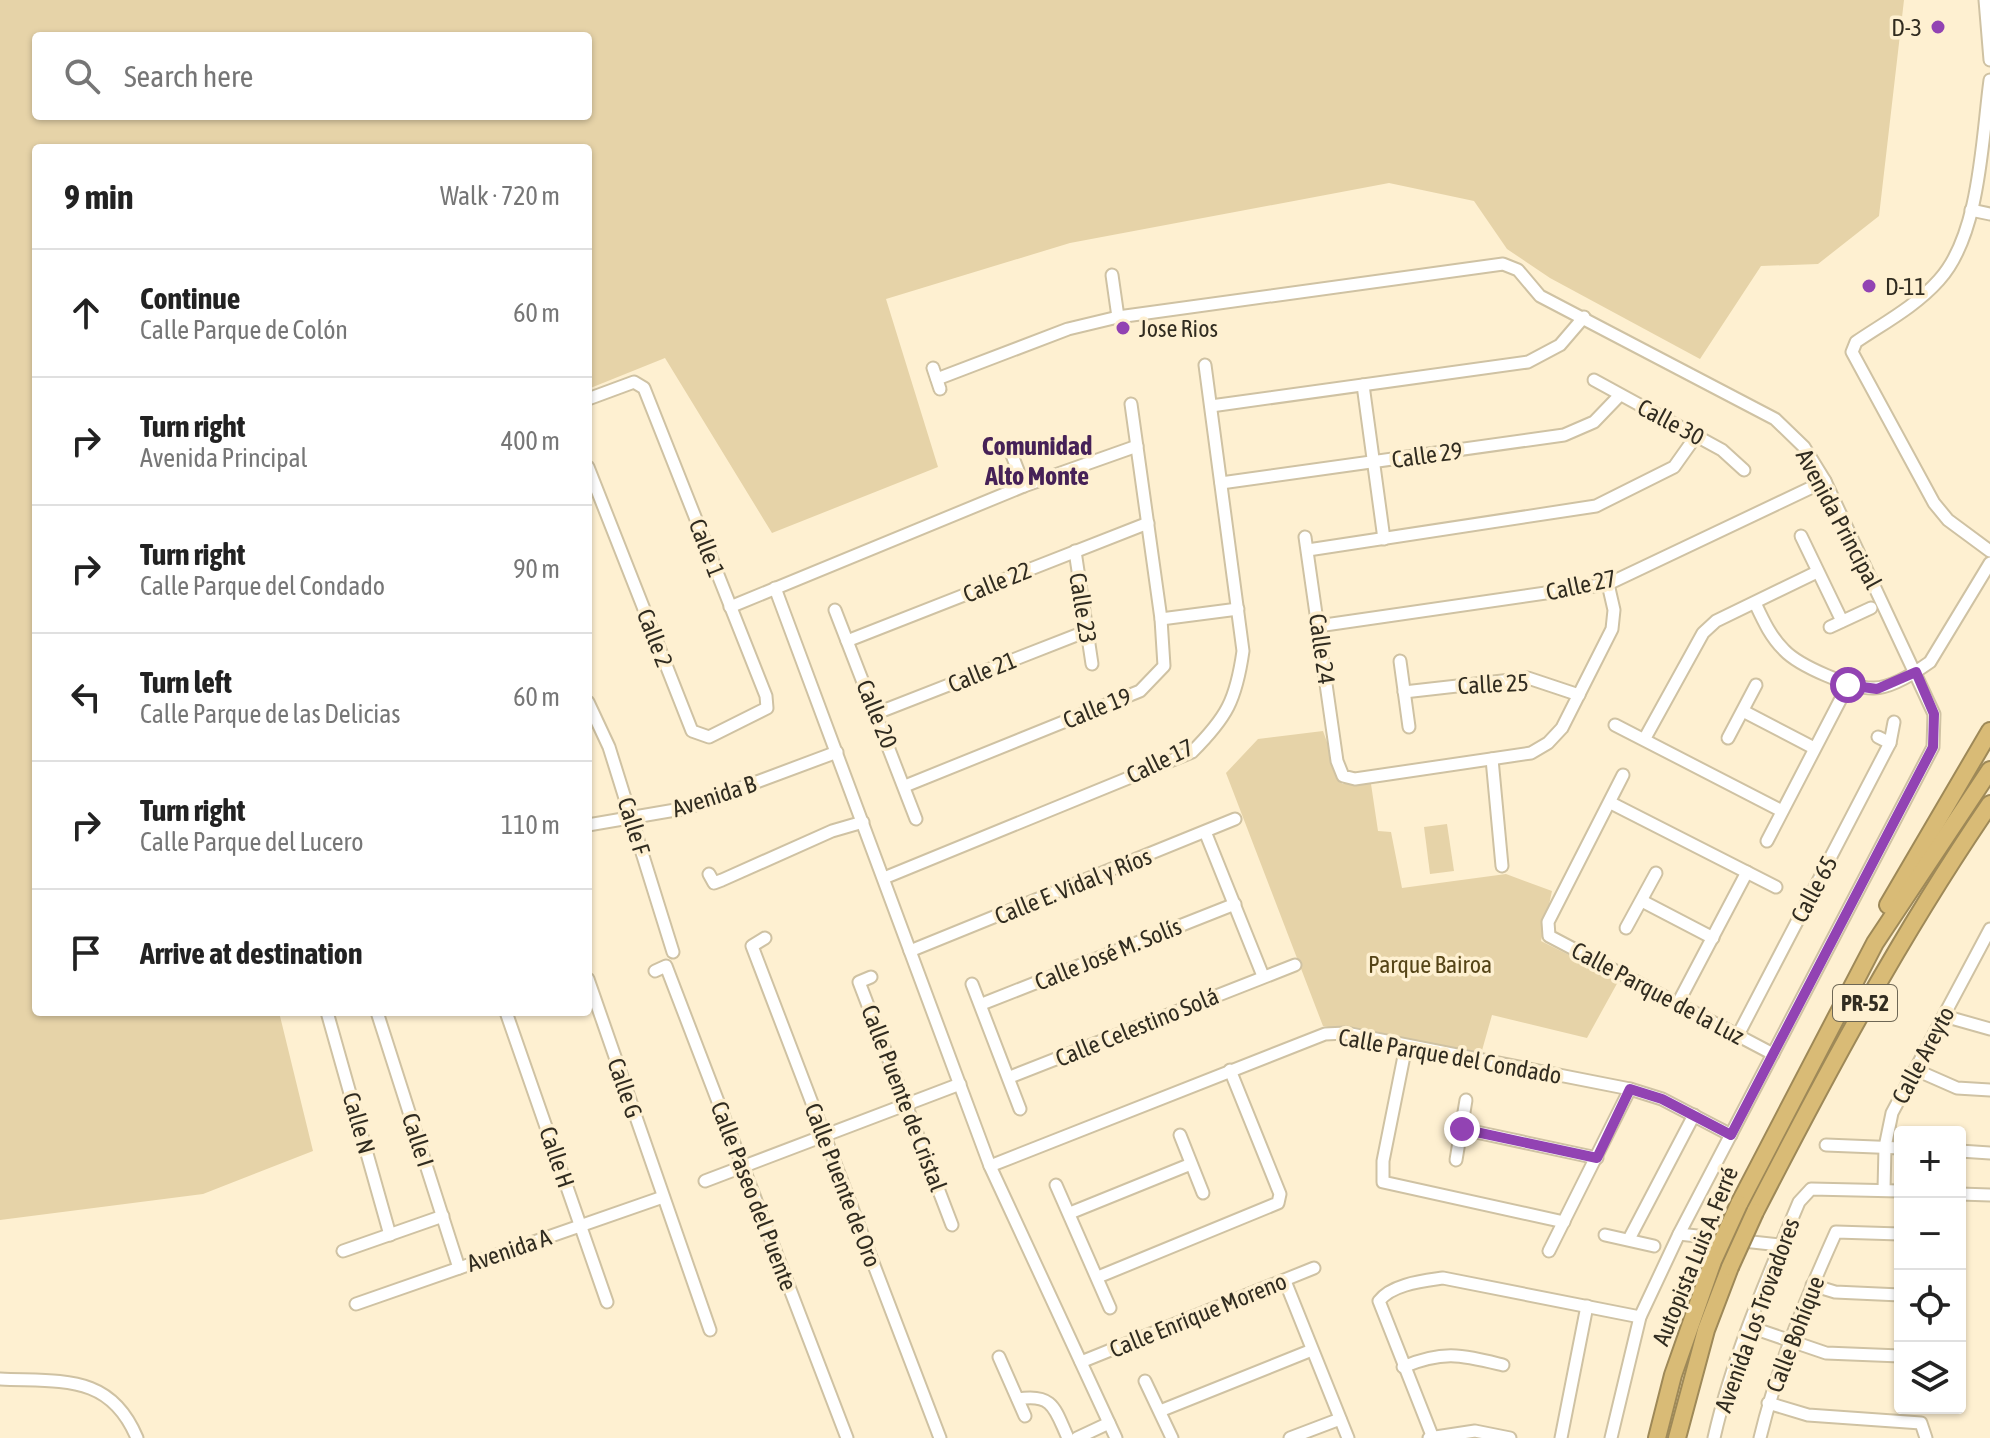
<!DOCTYPE html>
<html lang="en">
<head>
<meta charset="utf-8">
<style>
	body { margin:0; font-family:"Asap Condensed",sans-serif; background:#f6f6f6; color:#222 }
	.controls { position:absolute; right:24px; bottom:24px; display:grid; overflow:hidden; border-radius:8px; box-shadow:0 2px 6px #0004 }
	.controls button { width:72px; height:72px; display:grid; place-items:center; padding:0; border:0; border-bottom:2px solid #e0e0e0; background:#fff; color:#222; font:40px sans-serif }
	.stop { position:absolute; width:24px; height:24px; margin:-18px; border:6px solid #9243b3; border-radius:50%; background:#fff }
	.stop.end { background:#9243b3; border-color:#fff; box-shadow:0 2px 8px #0008 }
	.list { margin:0; padding:0; list-style:none }
	h2 { display:flex; justify-content:space-between; align-items:center; height:104px; margin:0; padding:0 32px; font-size:34px }
	h2 small { font-size:26px; font-weight:400; color:#767676 }
	.list li { display:grid; grid-template-columns:52px 1fr auto; gap:24px; align-items:center; box-sizing:border-box; height:128px; padding:0 32px; border-top:2px solid #e0e0e0 }
	.list b { display:block; font-size:30px; white-space:nowrap }
	.list p { margin:0; font-size:26px; white-space:nowrap; color:#767676 }
	.list em { font-size:26px; font-style:normal; color:#767676 }
	.icon { flex:none; width:44px; height:44px; fill:none; stroke:currentColor; stroke-width:2; stroke-linecap:round; stroke-linejoin:round }
	.map { position:relative; flex:none; width:1990px; height:1438px; overflow:hidden }
	.search { position:absolute; background:#fff; box-shadow:0 2px 6px #0004; left:32px; top:32px; width:560px; height:88px; display:flex; align-items:center; gap:20px; box-sizing:border-box; padding:0 28px; border-radius:8px; color:#767676; font-size:30px }
	.panel { position:absolute; background:#fff; box-shadow:0 2px 6px #0004; left:32px; top:144px; width:560px; height:872px; border-radius:8px }
	.map>svg:first-child { display:block }
	.green { fill:#e6d3a8; fill-rule:evenodd }
	.lines { fill:none; stroke-linecap:round; stroke-linejoin:round }
	.minor-casing { stroke:#cfc2a3; stroke-width:15 }
	.highway-casing { stroke:#9e8958; stroke-width:20 }
	.minor { stroke:#fff; stroke-width:11 }
	.highway { stroke:#d9bb76; stroke-width:16 }
	.highway-bridge-casing { stroke:#9e8958; stroke-width:20; stroke-linecap:butt }
	.highway-bridge { stroke:#d9bb76; stroke-width:16 }
	.route { stroke:#9243b3; stroke-width:10 }
	.poi-dot { fill:#9243b3; stroke:#fef0d1; stroke-width:3 }
	.labels { text-anchor:middle; dominant-baseline:central; stroke-width:7; stroke-linejoin:round; paint-order:stroke }
	.shield { fill:#fef0d1; stroke:#6e6755; stroke-width:2 }
	.shield-label { font-size:22px; font-weight:bold; fill:#312c20 }
	.poi-label { font-size:24px; fill:#312c20; stroke:#fef0d1; text-anchor:start }
	.street-label { font-size:24px; fill:#312c20; stroke:#fef0d1 }
	.park-label { font-size:24px; fill:#554417; stroke:#fef0d1 }
	.neighbourhood-label { font-size:26px; font-weight:bold; fill:#462157; stroke:#fef0d1 }
</style>
</head>
<body>
<div class="map">
<svg width="1990" height="1438" viewBox="0 0 1990 1438">
	<rect width="100%" height="100%" fill="#fef0d1"/>
	<g class="green">
		<path d="M0,0H1904L1879,216L1818,264L1761,266L1700,359L1550,278L1507,249L1474,201L1389,183L1070,243L886,299L938,467L772,533L665,358L588,389V148H36V1012H279L313,1151L203,1194L0,1220ZM36,36H588V116H36Z"/>
		<path d="M1323,731L1342,784H1371L1378,831L1391,832L1402,888L1506,874L1552,891L1541,941L1619,980L1587,1038L1492,1015L1481,1054L1323,1026L1226,773L1258,739Z"/>
		<path d="M1447,824L1454,871L1430,874L1424,827Z"/>
	</g>
	<g class="lines">
		<defs>
			<g id="minor">
				<path d="M1985,0L1990,60"/>
				<path d="M1990,80C1982,139 1980,235 1939,280C1916,306 1884,323 1856,342L1852,352L1934,503L1948,520L1990,551"/>
				<path d="M1971,210L1990,214"/>
				<path d="M1112,275L1118,317"/>
				<path d="M933,368L940,389"/>
				<path d="M937,379L1068,329L1118,317L1503,264L1518,270L1540,296L1775,419L1804,447L1825,481L1934,714L1933,747L1679,1234L1640,1317L1611,1438"/>
				<path d="M1594,380L1722,450L1744,470"/>
				<path d="M1363,385L1384,539"/>
				<path d="M588,399L634,382L644,388L766,696L767,708L709,737L692,731L588,467"/>
				<path d="M1211,406L1528,362L1560,345L1584,317"/>
				<path d="M1012,455L1024,486"/>
				<path d="M1221,483L1564,435L1594,422L1620,395"/>
				<path d="M1801,536L1842,621"/>
				<path d="M1305,537L1337,761L1343,776L1355,779L1531,753L1548,743L1562,728L1612,629L1614,610L1608,584"/>
				<path d="M1308,550L1596,506L1674,467L1696,436"/>
				<path d="M1075,551L1092,664"/>
				<path d="M775,588L990,1166L1116,1438"/>
				<path d="M1755,603C1763,620 1770,636 1784,650C1799,666 1852,689 1874,688C1892,688 1916,672 1930,662L1990,563"/>
				<path d="M730,607L1024,486L1137,446"/>
				<path d="M835,610L916,819"/>
				<path d="M1161,619L1238,609"/>
				<path d="M1318,626L1608,584L1825,481"/>
				<path d="M1830,627L1871,608"/>
				<path d="M847,641L1148,523"/>
				<path d="M1400,661L1409,727"/>
				<path d="M1404,692L1528,678L1579,695"/>
				<path d="M588,702L609,747L673,952"/>
				<path d="M1743,711L1814,748"/>
				<path d="M877,713L1087,631"/>
				<path d="M1615,725L1782,811"/>
				<path d="M1878,737L1890,743"/>
				<path d="M1645,738L1703,633L1716,621L1817,572"/>
				<path d="M1728,738L1756,685"/>
				<path d="M1492,759L1502,866"/>
				<path d="M1623,775L1548,922L1549,936L1773,1054"/>
				<path d="M905,786L1140,691L1164,666L1161,619L1131,404"/>
				<path d="M1611,803L1776,887"/>
				<path d="M588,825L687,808L837,752"/>
				<path d="M1206,834L1263,976"/>
				<path d="M1767,841L1848,685"/>
				<path d="M709,874L714,883L722,880L832,831L863,822"/>
				<path d="M884,878L1192,752C1227,717 1236,700 1243,651L1205,365"/>
				<path d="M1642,901L1713,938"/>
				<path d="M1626,928L1656,873"/>
				<path d="M765,938L752,946L940,1438"/>
				<path d="M910,951L1235,819"/>
				<path d="M655,971L666,966L847,1438"/>
				<path d="M871,977L859,982L952,1225"/>
				<path d="M588,979L710,1330"/>
				<path d="M972,984L1020,1109"/>
				<path d="M1678,1003L1747,872"/>
				<path d="M982,1004L1235,904"/>
				<path d="M327,1012L390,1235"/>
				<path d="M377,1012L459,1268"/>
				<path d="M506,1012L607,1302"/>
				<path d="M1944,1016L1990,1029"/>
				<path d="M1738,1035L1890,743L1894,722"/>
				<path d="M1406,1046L1383,1161V1182L1564,1222"/>
				<path d="M1916,1070L1957,1088L1990,1090"/>
				<path d="M1010,1077L1295,965"/>
				<path d="M1462,1129L1597,1158"/>
				<path d="M1180,1135L1203,1193"/>
				<path d="M1826,1145L1900,1148"/>
				<path d="M1960,1151L1990,1153"/>
				<path d="M1456,1160L1466,1100"/>
				<path d="M990,1166L1325,1034L1346,1033L1630,1089L1662,1099L1731,1135"/>
				<path d="M705,1181L960,1084"/>
				<path d="M1056,1185L1110,1308"/>
				<path d="M1884,1190L1885,1147L1892,1113L1990,929"/>
				<path d="M1960,1194L1990,1195"/>
				<path d="M1070,1213L1191,1164"/>
				<path d="M1679,1234L1780,1245"/>
				<path d="M1605,1235L1654,1246"/>
				<path d="M1629,1239L1694,1115"/>
				<path d="M343,1251L443,1216"/>
				<path d="M1549,1251L1630,1089"/>
				<path d="M1098,1277L1278,1203L1280,1194L1230,1070"/>
				<path d="M1285,1281L1348,1438"/>
				<path d="M1812,1285L1835,1292L1900,1295"/>
				<path d="M356,1304L663,1197"/>
				<path d="M1750,1327L1826,1353L1900,1356"/>
				<path d="M999,1357L1025,1416"/>
				<path d="M1081,1362L1314,1268"/>
				<path d="M1403,1367C1444,1350 1461,1355 1503,1365"/>
				<path d="M0,1379C61,1382 110,1373 137,1438"/>
				<path d="M1145,1381L1172,1438"/>
				<path d="M1018,1399C1054,1393 1055,1410 1068,1438"/>
				<path d="M1768,1403L1808,1415L1921,1423L1926,1438"/>
				<path d="M1160,1411L1312,1350"/>
				<path d="M1077,1438L1109,1423"/>
				<path d="M1290,1438L1340,1419"/>
				<path d="M1429,1438L1475,1431L1510,1438"/>
				<path d="M1433,1438L1379,1301C1392,1284 1423,1281 1443,1278L1640,1317"/>
				<path d="M1561,1438L1587,1306"/>
				<path d="M1714,1438C1732,1358 1767,1278 1799,1202L1811,1189L1900,1191"/>
				<path d="M1760,1438C1777,1367 1806,1299 1836,1232L1900,1234"/>
			</g>
			<g id="highway">
				<path d="M1888,905L1990,731"/>
				<path d="M1739,1204L1875,943L1990,770"/>
				<path d="M1755,1212C1827,1072 1901,934 1990,804"/>
				<path d="M1657,1438L1673,1375L1713,1261"/>
				<path d="M1677,1438L1706,1330L1730,1267"/>
			</g>
		</defs>
		<use href="#minor" class="minor-casing"/>
		<use href="#highway" class="highway-casing"/>
		<use href="#minor" class="minor"/>
		<use href="#highway" class="highway"/>
		<defs>
			<g id="highway-bridge">
				<path d="M1713,1261L1739,1204"/>
				<path d="M1730,1267L1755,1212"/>
			</g>
		</defs>
		<use href="#highway-bridge" class="highway-bridge-casing"/>
		<use href="#highway-bridge" class="highway-bridge"/>
	</g>
	<g class="lines">
		<path class="route" d="M1462,1129L1597,1158L1630,1089L1662,1099L1731,1135L1933,747L1934,714L1916,672L1877,689L1848,685"/>
	</g>
	<g class="poi-dot">
		<circle cx="1938" cy="27" r="8"/>
		<circle cx="1869" cy="286" r="8"/>
		<circle cx="1123" cy="328" r="8"/>
	</g>
	<g class="labels">
		<rect class="shield" x="1833" y="985" width="64" height="36" rx="6"/>
		<g class="shield-label">
			<text x="1865" y="1003">PR-52</text>
		</g>
		<g class="poi-label">
			<text x="1922" y="27" text-anchor="end">D-3</text>
			<text x="1885" y="286">D-11</text>
			<text x="1139" y="328">Jose Rios</text>
		</g>
		<g class="street-label">
			<text transform="translate(1671 422) rotate(28)">Calle 30</text>
			<text transform="translate(1427 455) rotate(-8)">Calle 29</text>
			<text transform="translate(1839 519) rotate(62)">Avenida Principal</text>
			<text transform="translate(707 548) rotate(69)">Calle 1</text>
			<text transform="translate(997 582) rotate(-22)">Calle 22</text>
			<text transform="translate(1581 585) rotate(-12)">Calle 27</text>
			<text transform="translate(1083 608) rotate(81)">Calle 23</text>
			<text transform="translate(655 638) rotate(69)">Calle 2</text>
			<text transform="translate(1322 649) rotate(82)">Calle 24</text>
			<text transform="translate(982 672) rotate(-22)">Calle 21</text>
			<text transform="translate(1493 684) rotate(-3)">Calle 25</text>
			<text transform="translate(1097 708) rotate(-22)">Calle 19</text>
			<text transform="translate(877 714) rotate(68)">Calle 20</text>
			<text transform="translate(1160 761) rotate(-26)">Calle 17</text>
			<text transform="translate(714 796) rotate(-18)">Avenida B</text>
			<text transform="translate(634 826) rotate(73)">Calle F</text>
			<text transform="translate(1073 886) rotate(-22)">Calle E. Vidal y Ríos</text>
			<text transform="translate(1814 889) rotate(-62)">Calle 65</text>
			<text transform="translate(1108 954) rotate(-22)">Calle José M. Solís</text>
			<text transform="translate(1658 993) rotate(28)">Calle Parque de la Luz</text>
			<text transform="translate(1137 1027) rotate(-22)">Calle Celestino Solá</text>
			<text transform="translate(1923 1055) rotate(-62)">Calle Areyto</text>
			<text transform="translate(1450 1056) rotate(10)">Calle Parque del Condado</text>
			<text transform="translate(625 1088) rotate(71)">Calle G</text>
			<text transform="translate(904 1098) rotate(69)">Calle Puente de Cristal</text>
			<text transform="translate(359 1123) rotate(74)">Calle N</text>
			<text transform="translate(418 1140) rotate(72)">Calle I</text>
			<text transform="translate(557 1157) rotate(71)">Calle H</text>
			<text transform="translate(843 1185) rotate(69)">Calle Puente de Oro</text>
			<text transform="translate(754 1196) rotate(69)">Calle Paseo del Puente</text>
			<text transform="translate(509 1250) rotate(-19)">Avenida A</text>
			<text transform="translate(1695 1256) rotate(-68)">Autopista Luis A. Ferré</text>
			<text transform="translate(1198 1315) rotate(-22)">Calle Enrique Moreno</text>
			<text transform="translate(1757 1315) rotate(-70)">Avenida Los Trovadores</text>
			<text transform="translate(1795 1334) rotate(-69)">Calle Bohíque</text>
		</g>
		<g class="park-label">
			<text x="1430" y="964">Parque Bairoa</text>
		</g>
		<g class="neighbourhood-label">
			<text x="1037" y="446">Comunidad<tspan x="1037" dy="30">Alto Monte</tspan></text>
		</g>
	</g>
</svg>
<div class="controls">
<button>+</button>
<button>−</button>
<button><svg class="icon" aria-label="locate" viewBox="0 0 24 24"><circle cx="12" cy="12" r="6"/><path d="M12 2v4M12 18v4M2 12h4M18 12h4"/></svg></button>
<button><svg class="icon" aria-label="layers" viewBox="0 0 24 24"><path d="M12 4l9 5-9 5-9-5zM3 14l9 5 9-5"/></svg></button>
</div>
<div class="stop" style="left:1848px;top:685px"></div>
<div class="stop end" style="left:1462px;top:1129px"></div>
<div class="search"><svg class="icon" aria-label="search" viewBox="0 0 24 24"><circle cx="10" cy="10" r="6"/><path d="M15 15l6 6"/></svg>Search here</div>
<section class="panel">
<h2>9 min<small>Walk · 720 m</small></h2>
<ul class="list">
<li><svg class="icon" aria-label="ahead" viewBox="0 0 24 24"><path d="M12 20V5M6 11l6-6 6 6"/></svg><div><b>Continue</b><p>Calle Parque de Colón</p></div><em>60 m</em></li>
<li><svg class="icon" aria-label="right" viewBox="0 0 24 24"><path d="M7 20v-9h11M14 6l5 5-5 5"/></svg><div><b>Turn right</b><p>Avenida Principal</p></div><em>400 m</em></li>
<li><svg class="icon" aria-label="right" viewBox="0 0 24 24"><path d="M7 20v-9h11M14 6l5 5-5 5"/></svg><div><b>Turn right</b><p>Calle Parque del Condado</p></div><em>90 m</em></li>
<li><svg class="icon" aria-label="left" viewBox="0 0 24 24"><path d="M17 20v-9H6M10 6l-5 5 5 5"/></svg><div><b>Turn left</b><p>Calle Parque de las Delicias</p></div><em>60 m</em></li>
<li><svg class="icon" aria-label="right" viewBox="0 0 24 24"><path d="M7 20v-9h11M14 6l5 5-5 5"/></svg><div><b>Turn right</b><p>Calle Parque del Lucero</p></div><em>110 m</em></li>
<li><svg class="icon" aria-label="arrive" viewBox="0 0 24 24"><path d="M6 21V4h12l-3 4 3 4H6"/></svg><div><b>Arrive at destination</b></div></li>
</ul>
</section>
</div>
</body>
</html>
